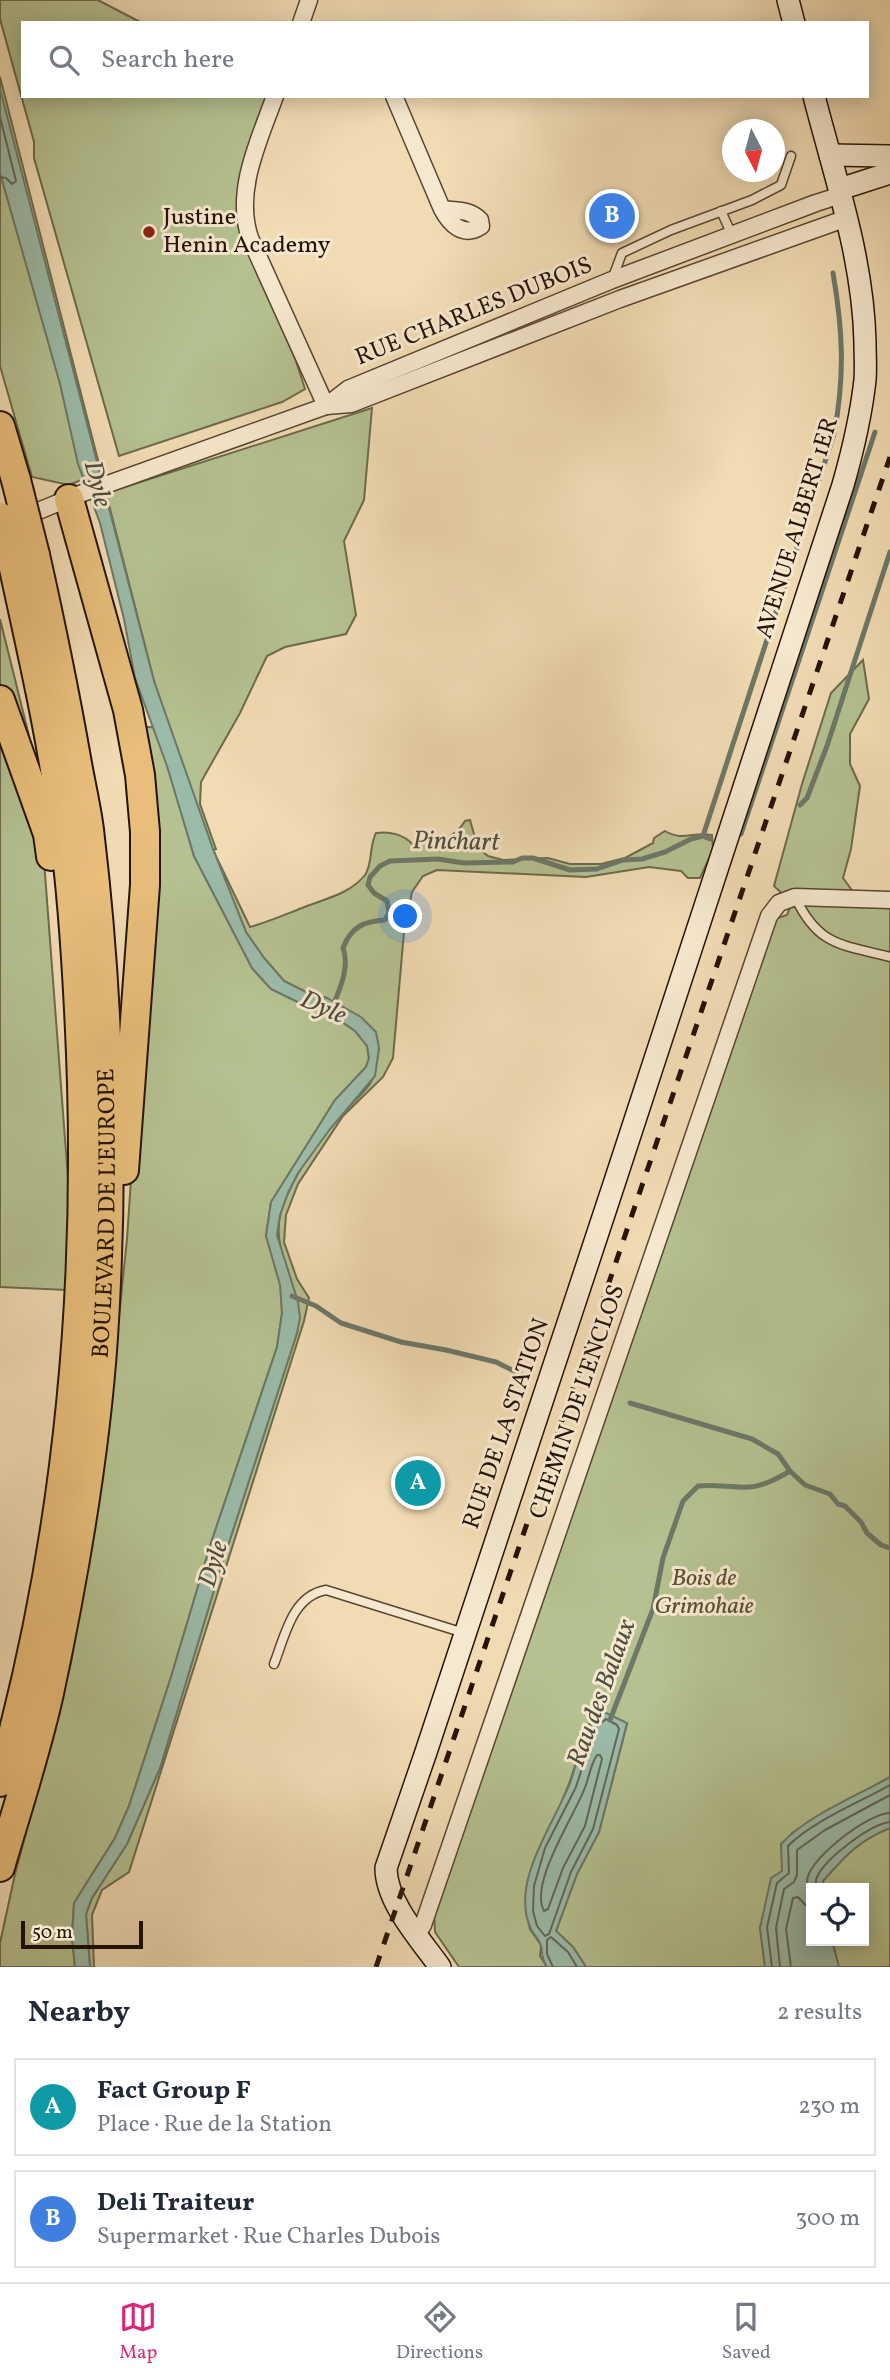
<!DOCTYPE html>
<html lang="en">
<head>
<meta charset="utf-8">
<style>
	body { margin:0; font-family:Vollkorn,serif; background:#f6f6f7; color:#1f2937 }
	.controls { position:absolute; right:21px; bottom:21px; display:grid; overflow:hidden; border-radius:0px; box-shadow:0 4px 18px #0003 }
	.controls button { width:63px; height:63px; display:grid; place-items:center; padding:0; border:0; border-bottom:2px solid #e0e1e3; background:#fff; color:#1f2937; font:35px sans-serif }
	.compass { position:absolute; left:722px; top:119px; width:63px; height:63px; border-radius:50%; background:#fff; box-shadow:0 4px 18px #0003; rotate:174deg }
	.scale { position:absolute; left:21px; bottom:18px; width:122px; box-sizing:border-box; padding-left:7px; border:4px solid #261307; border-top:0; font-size:19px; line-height:24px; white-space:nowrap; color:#261307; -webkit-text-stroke:5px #f6e8ce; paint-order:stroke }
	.you { position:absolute; left:406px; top:917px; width:24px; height:24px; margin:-18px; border:5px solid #fff; border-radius:50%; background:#1a73e8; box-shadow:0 0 0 10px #1a73e833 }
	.badge { display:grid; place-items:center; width:46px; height:46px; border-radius:50%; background:#db2777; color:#fff; font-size:23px; font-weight:700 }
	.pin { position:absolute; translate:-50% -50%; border:4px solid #fff; box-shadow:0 2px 7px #0006 }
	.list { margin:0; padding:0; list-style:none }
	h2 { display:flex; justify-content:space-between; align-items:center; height:91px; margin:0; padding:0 28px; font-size:30px }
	h2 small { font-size:23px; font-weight:400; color:#747a83 }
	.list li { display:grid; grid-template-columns:46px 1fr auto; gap:21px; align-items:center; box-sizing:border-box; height:98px; margin:0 14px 14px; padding:0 14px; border:2px solid #e0e1e3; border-radius:0px }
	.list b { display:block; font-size:26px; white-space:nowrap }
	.list p { margin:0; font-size:23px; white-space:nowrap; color:#747a83 }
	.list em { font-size:23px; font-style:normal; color:#747a83 }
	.icon { flex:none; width:38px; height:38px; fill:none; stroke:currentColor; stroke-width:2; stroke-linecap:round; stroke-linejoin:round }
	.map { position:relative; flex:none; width:890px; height:1967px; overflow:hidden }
	.search { position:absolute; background:#fff; box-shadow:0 4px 18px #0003; left:21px; right:21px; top:21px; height:77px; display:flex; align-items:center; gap:18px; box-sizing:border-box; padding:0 24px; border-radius:0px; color:#747a83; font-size:26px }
	.sheet { height:315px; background:#fff }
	nav { display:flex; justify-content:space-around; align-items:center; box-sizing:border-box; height:98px; border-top:2px solid #e0e1e3; background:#fff; font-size:19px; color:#747a83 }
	nav a { display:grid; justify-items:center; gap:4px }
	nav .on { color:#db2777 }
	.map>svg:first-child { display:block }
	.green { fill:#b5c190; stroke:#6e6a4c; stroke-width:2 }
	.water { fill:#9bbba9; stroke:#6c7868; stroke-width:2 }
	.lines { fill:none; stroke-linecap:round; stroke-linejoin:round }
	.shore { stroke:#606758; stroke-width:2 }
	.stream { stroke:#6c7868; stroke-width:5 }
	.lane-casing { stroke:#594532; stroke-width:11 }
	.street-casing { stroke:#594532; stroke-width:19 }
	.secondary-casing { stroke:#261307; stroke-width:24 }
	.highway-casing { stroke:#261307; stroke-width:32 }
	.lane { stroke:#f6e8ce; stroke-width:8 }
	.street { stroke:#f6e8ce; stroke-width:16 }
	.secondary { stroke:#f6e8ce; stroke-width:21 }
	.highway { stroke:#e8be7a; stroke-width:28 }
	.rail { stroke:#261307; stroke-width:5; stroke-dasharray:12 12; stroke-linecap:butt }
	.highway-bridge-casing { stroke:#261307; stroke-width:32; stroke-linecap:butt }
	.highway-bridge { stroke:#e8be7a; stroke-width:28 }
	.poi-dot { fill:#8f2418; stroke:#f6e8ce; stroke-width:2.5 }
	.labels { text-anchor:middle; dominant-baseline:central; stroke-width:6; stroke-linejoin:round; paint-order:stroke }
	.poi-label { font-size:24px; fill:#261307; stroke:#f6e8ce; text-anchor:start }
	.street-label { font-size:24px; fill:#261307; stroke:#f6e8ce }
	.park-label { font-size:24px; font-style:italic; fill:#585037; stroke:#f6e8ce }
	.water-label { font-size:26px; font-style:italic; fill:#4f4e40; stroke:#f6e8ce }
</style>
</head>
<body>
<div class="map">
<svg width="890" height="1967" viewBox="0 0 890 1967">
	<rect width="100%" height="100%" fill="#f1dbb3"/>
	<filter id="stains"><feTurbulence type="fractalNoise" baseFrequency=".00286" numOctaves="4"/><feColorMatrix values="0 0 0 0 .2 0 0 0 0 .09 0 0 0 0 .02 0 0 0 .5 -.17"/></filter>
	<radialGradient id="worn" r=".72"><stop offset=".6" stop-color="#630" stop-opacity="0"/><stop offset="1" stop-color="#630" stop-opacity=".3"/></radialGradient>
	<g class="green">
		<path d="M0,0H98L142,23H23V96H269L245,238L296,361L305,389L282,402L119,456L34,158V142L0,19Z"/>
		<path d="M0,77L101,472L69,485L32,477L0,366Z"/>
		<path d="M372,408L364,500L344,541L356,615L346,634L285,647L267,656L240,713L201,782L200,804L216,849L213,850L250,927C268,922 284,915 302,908C323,899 349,895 365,875C373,863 369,846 376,833C389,831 404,834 413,845C435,839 452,843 465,821L470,820L478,848L488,856L503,860L548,858L570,864H601L625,858L653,843L654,838L665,831C684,842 693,831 712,835L713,850L700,878H688L681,871L649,867L586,877L437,870L423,876L412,892L404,932L393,1058L383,1077L343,1116L298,1184L286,1215L284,1242L297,1279L309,1298L304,1321L129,1872L102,1890L92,1915L94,1967H90L86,1914L92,1898L127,1844L160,1768L222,1564L297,1333C306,1289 269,1254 281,1212C292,1175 318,1142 344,1112C352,1103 363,1094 369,1085C376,1076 377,1059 379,1048L327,998L308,993L284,981L264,958L246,932L213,849L167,721L154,681L106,493Z"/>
		<path d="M0,619L37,768L69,1192L67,1290L0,1287Z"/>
		<path d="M863,660L869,699L850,734V764L860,786L851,849L843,878L860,901L890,902V1777L792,1833L782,1871L760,1927L765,1967H586L573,1947L556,1931L577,1874L599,1832L627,1724H589L569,1784L527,1885L526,1912L530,1929L541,1945L540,1956L547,1967H459L435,1932L434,1912L775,919L787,915L792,903L774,886L802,784L831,693Z"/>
		<path d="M140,726L157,728L194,856L252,968L271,989L304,1005L321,1007L355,1031L367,1046L369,1058L366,1067L335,1100L271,1202L266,1236L281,1285L282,1314L277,1347L211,1543L171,1677L129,1806L115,1838L74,1903L72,1937L75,1967H0V1943L15,1874L71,1663L104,1461L127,1239L151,881Z"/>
		<path d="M890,1828V1967H839L832,1941H864V1888H823V1881C845,1856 858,1841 890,1828Z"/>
	</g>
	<g class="water">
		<path d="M0,89L154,681L213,849L246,932L264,958L284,981L308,993L327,998L361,1017L376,1032L379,1048L375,1076L330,1129L298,1173L288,1193L280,1215L277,1235L298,1302L300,1318L297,1333L222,1564L160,1768L127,1844L92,1898L86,1914L90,1967H75L72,1937L74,1903L115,1838L129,1806L171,1677L211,1543L277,1347L282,1313L280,1285L266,1236L271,1202L335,1100L366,1067L369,1058L367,1046L355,1031L321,1007L304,1005L271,989L252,968L194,856L167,766L135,678L124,619L100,523L78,464L60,384L0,173Z"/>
		<path d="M602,1711L627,1723L599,1832L577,1874L556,1931L573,1947L586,1967H547C539,1954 544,1952 540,1943C538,1938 533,1934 531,1929C509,1883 554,1824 570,1783C580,1755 581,1732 602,1711Z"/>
		<path d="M890,1777V1828C858,1841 845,1856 823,1881V1888H811V1941H832L839,1967H765L760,1928L771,1878L782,1871L781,1844C808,1815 855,1797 890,1777Z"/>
	</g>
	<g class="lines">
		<g class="shore">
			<path d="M0,117L16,181L12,184L6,178L0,177"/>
			<path d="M606,1719L617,1725L619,1729L593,1829L571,1872L549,1934L545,1936L537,1926L533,1911L534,1886L545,1848L576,1787L595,1728Z"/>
			<path d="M597,1755H600L602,1759L585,1826L563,1868L548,1909L544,1911C529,1884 573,1818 584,1790C589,1779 590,1765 597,1755Z"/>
			<path d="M816,1888C816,1885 815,1881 817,1877C825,1859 870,1824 890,1822"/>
			<path d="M811,1897C808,1891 806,1883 808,1876C815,1855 867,1814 890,1813"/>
			<path d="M553,1967L547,1954V1940L551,1937L568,1952L577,1967"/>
			<path d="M772,1967L767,1927L777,1883L789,1873L788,1846C811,1822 860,1802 890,1785"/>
			<path d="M780,1967L776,1928L784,1889L794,1882L797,1875V1850L825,1830L890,1795"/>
			<path d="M791,1967L786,1929L793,1898L798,1897L811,1911"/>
		</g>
		<g class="stream">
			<path d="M800,805L807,798L827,746L890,552"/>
			<path d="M741,834L875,432"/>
			<path d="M703,836L834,434C845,376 843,331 833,273"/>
			<path d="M333,1006C340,988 350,967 343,948C351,927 364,921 385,920L389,912L387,901L374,893L368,885L370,877L380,866L390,861L438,859L464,863L513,862L522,858H533L570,870L597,869L623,860L642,859L665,852L691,839L703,836L710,839"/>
			<path d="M292,1296L316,1306L341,1323L401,1342L446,1350L496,1362L526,1377"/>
			<path d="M790,1471L805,1485L830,1494L838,1504L845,1506L861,1522L867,1533L881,1545L890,1548"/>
			<path d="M610,1720L653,1609L663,1558L683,1501L698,1486C715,1484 732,1488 749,1487C764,1486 778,1478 790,1471L778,1454L752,1439L630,1403"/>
		</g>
		<defs>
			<g id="lane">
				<path d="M721,211L732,235"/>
				<path d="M613,277L622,253L671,230L752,200L781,185L791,156"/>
				<path d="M795,897C819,947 841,944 890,957"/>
				<path d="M274,1664C285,1636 292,1596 326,1590L464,1633"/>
			</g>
			<g id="street">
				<path d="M301,23L309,0"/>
				<path d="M275,96C259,141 234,191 250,238L326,406"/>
				<path d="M394,96L442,209C450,224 463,238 481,226L480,220C470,209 456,211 442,209"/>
				<path d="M326,406L348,389L612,280L816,203L841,195"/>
				<path d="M21,518L80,494L326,406L351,404L620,299L847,218"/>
				<path d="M417,1934L423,1925L769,916L779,903L795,897L890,900"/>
			</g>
			<g id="secondary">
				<path d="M788,0L794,23"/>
				<path d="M830,155L890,156"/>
				<path d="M840,189L890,173"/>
				<path d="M440,1967C420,1939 386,1902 386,1868L426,1752L615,1181L843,485C853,450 861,416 865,380C866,368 865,355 865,342C863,257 835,178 814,96"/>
			</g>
			<g id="highway">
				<path d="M0,426L16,480"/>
				<path d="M69,499L128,710L140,775L145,832V885L124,1170"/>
				<path d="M0,700L48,834L51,856"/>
				<path d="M0,1782C71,1531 93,1269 79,1010C76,950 72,890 64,831C53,741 32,652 13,564"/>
				<path id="s1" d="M0,1867C17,1809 36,1752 49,1693C74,1576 95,1456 103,1337C114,1169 109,997 89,830C86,806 80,782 76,758C64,690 50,622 35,555"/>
			</g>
		</defs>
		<use href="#lane" class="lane-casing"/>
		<use href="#street" class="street-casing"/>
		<use href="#secondary" class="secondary-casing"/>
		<use href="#highway" class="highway-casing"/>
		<use href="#lane" class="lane"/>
		<use href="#street" class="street"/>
		<use href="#secondary" class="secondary"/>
		<use href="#highway" class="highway"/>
		<path class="rail" d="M376,1967L890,457"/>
		<defs>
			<g id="highway-bridge">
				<path d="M16,480L35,555"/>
				<path d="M0,517L13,564"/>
			</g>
		</defs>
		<use href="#highway-bridge" class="highway-bridge-casing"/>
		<use href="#highway-bridge" class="highway-bridge"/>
	</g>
	<circle class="poi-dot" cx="149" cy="232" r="7"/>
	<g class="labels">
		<g class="poi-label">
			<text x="163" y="218">Justine<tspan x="163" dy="28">Henin Academy</tspan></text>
		</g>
		<g class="street-label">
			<text transform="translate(474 312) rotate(-22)">RUE CHARLES DUBOIS</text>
			<text transform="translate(798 528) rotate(-73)">AVENUE ALBERT 1ER</text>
			<text stroke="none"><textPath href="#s1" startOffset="665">BOULEVARD DE L'EUROPE</textPath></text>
			<text transform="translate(578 1402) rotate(-71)">CHEMIN DE L'ENCLOS</text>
			<text transform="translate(507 1424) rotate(-71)">RUE DE LA STATION</text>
		</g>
		<g class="park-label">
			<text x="704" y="1579">Bois de<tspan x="704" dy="28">Grimohaie</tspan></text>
		</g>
		<g class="water-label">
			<text transform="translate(97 484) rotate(76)">Dyle</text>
			<text transform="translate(456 842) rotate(1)">Pinchart</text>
			<text transform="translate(323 1008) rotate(24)">Dyle</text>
			<text transform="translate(214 1564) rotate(-73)">Dyle</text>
			<text transform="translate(602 1693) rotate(-70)">Rau des Balaux</text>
		</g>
	</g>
	<rect width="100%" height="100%" filter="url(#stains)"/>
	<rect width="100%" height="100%" fill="url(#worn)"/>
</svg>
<div class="controls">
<button><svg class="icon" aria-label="locate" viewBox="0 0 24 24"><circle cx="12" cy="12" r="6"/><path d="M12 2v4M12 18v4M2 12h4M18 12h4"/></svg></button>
</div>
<svg class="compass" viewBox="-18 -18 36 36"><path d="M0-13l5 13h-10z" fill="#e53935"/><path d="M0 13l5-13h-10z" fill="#747a83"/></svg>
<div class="scale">50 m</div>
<div class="you"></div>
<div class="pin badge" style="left:418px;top:1483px;background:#0f9aa8">A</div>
<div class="pin badge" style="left:612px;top:216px;background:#3f7fe0">B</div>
<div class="search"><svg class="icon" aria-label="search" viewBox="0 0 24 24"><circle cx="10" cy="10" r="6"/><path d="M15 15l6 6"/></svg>Search here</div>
</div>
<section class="sheet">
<h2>Nearby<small>2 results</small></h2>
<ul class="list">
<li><span class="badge" style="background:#0f9aa8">A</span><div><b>Fact Group F</b><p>Place · Rue de la Station</p></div><em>230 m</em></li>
<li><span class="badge" style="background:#3f7fe0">B</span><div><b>Deli Traiteur</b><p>Supermarket · Rue Charles Dubois</p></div><em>300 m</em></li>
</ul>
</section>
<nav>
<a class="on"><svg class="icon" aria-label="map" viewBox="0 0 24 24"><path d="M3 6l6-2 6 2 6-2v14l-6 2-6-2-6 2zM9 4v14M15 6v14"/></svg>Map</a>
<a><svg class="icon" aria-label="directions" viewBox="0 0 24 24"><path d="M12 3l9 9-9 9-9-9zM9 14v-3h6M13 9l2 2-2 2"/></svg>Directions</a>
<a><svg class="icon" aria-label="saved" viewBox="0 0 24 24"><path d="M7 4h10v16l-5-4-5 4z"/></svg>Saved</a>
</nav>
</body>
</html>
